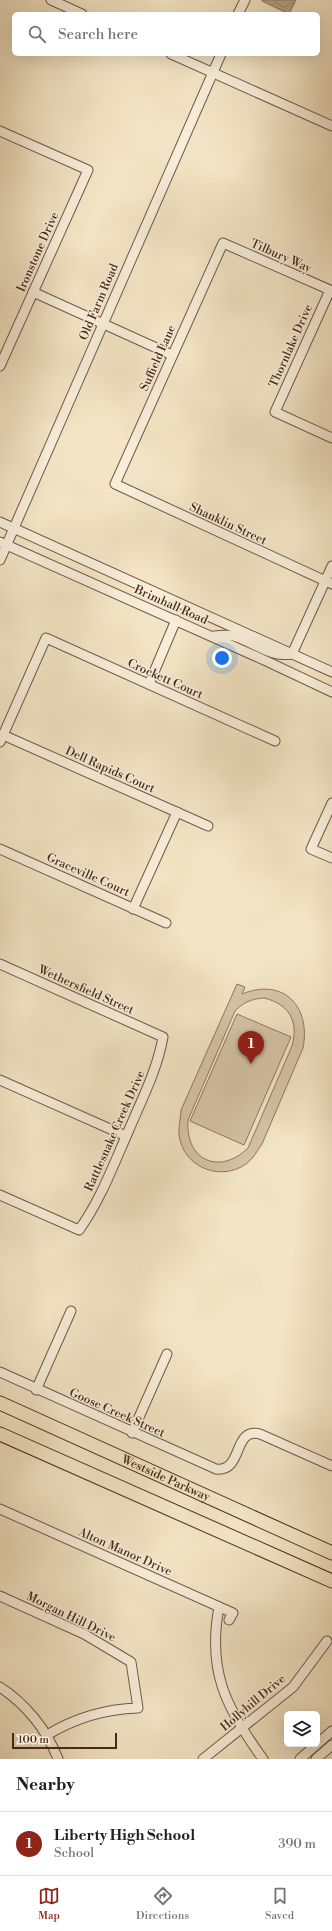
<!DOCTYPE html>
<html lang="en">
<head>
<meta charset="utf-8">
<style>
	body { margin:0; font-family:"Libre Bodoni",serif; background:#f6f6f6; color:#202124 }
	.controls { position:absolute; right:12px; bottom:12px; display:grid; overflow:hidden; border-radius:6px; box-shadow:0 4px 16px #0002 }
	.controls button { width:36px; height:36px; display:grid; place-items:center; padding:0; border:0; border-bottom:1px solid #e0e0e0; background:#fff; color:#202124; font:20px sans-serif }
	.scale { position:absolute; left:12px; bottom:10px; width:105px; box-sizing:border-box; padding-left:4px; border:2px solid #49291a; border-top:0; font-size:11px; line-height:14px; white-space:nowrap; color:#49291a; -webkit-text-stroke:3px #f7edd9; paint-order:stroke }
	.you { position:absolute; left:222px; top:658px; width:14px; height:14px; margin:-10px; border:3px solid #fff; border-radius:50%; background:#1a73e8; box-shadow:0 0 0 6px #1a73e833 }
	.badge { display:grid; place-items:center; width:26px; height:26px; border-radius:50%; background:#8f2418; color:#fff; font-size:13px; font-weight:700 }
	.pin { position:absolute; translate:-50% -33px; filter:drop-shadow(0 1px 2px #0008) }
	.pin::after { content:''; position:absolute; top:21px; width:14px; height:12px; background:inherit; clip-path:polygon(0 0,100% 0,50% 100%) }
	.list { margin:0; padding:0; list-style:none }
	h2 { display:flex; justify-content:space-between; align-items:center; height:52px; margin:0; padding:0 16px; font-size:17px }
	h2 small { font-size:13px; font-weight:400; color:#757577 }
	.list li { display:grid; grid-template-columns:26px 1fr auto; gap:12px; align-items:center; box-sizing:border-box; height:64px; padding:0 16px; border-top:1px solid #e0e0e0 }
	.list b { display:block; font-size:15px; white-space:nowrap }
	.list p { margin:0; font-size:13px; white-space:nowrap; color:#757577 }
	.list em { font-size:13px; font-style:normal; color:#757577 }
	.icon { flex:none; width:22px; height:22px; fill:none; stroke:currentColor; stroke-width:2; stroke-linecap:round; stroke-linejoin:round }
	.map { position:relative; flex:none; width:332px; height:1759px; overflow:hidden }
	.search { position:absolute; background:#fff; box-shadow:0 4px 16px #0002; left:12px; right:12px; top:12px; height:44px; display:flex; align-items:center; gap:10px; box-sizing:border-box; padding:0 14px; border-radius:6px; color:#757577; font-size:15px }
	.sheet { height:116px; background:#fff }
	nav { display:flex; justify-content:space-around; align-items:center; box-sizing:border-box; height:56px; border-top:1px solid #e0e0e0; background:#fff; font-size:11px; color:#757577 }
	nav a { display:grid; justify-items:center; gap:2px }
	nav .on { color:#8f2418 }
	.map>svg:first-child { display:block }
	.grass { fill:#d5c4a7; stroke:#8f7660; fill-rule:evenodd }
	.water { fill:url(#water-waves); stroke:#8c735d }
	.lines { fill:none; stroke-linecap:round; stroke-linejoin:round }
	.minor-casing { stroke:#735844; stroke-width:11 }
	.highway-casing { stroke:#49291a; stroke-width:15 }
	.minor { stroke:#f7edd9; stroke-width:9 }
	.highway { stroke:#f2e4c4; stroke-width:13 }
	.labels { text-anchor:middle; dominant-baseline:central; stroke-width:3; stroke-linejoin:round; paint-order:stroke }
	.street-label { font-size:12px; fill:#49291a; stroke:#f7edd9 }
</style>
</head>
<body>
<div class="map">
<svg width="332" height="1759" viewBox="0 0 332 1759">
	<defs>
		<pattern id="water-waves" width="16" height="10" patternUnits="userSpaceOnUse"><rect width="16" height="10" fill="#b9a48a"/><path d="M0 5q4-4 8 0t8 0" fill="none" stroke="#988670"/></pattern>
	</defs>
	<rect width="100%" height="100%" fill="#f2e4c4"/>
	<filter id="stains"><feTurbulence type="fractalNoise" baseFrequency=".005" numOctaves="4"/><feColorMatrix values="0 0 0 0 .2 0 0 0 0 .09 0 0 0 0 .02 0 0 0 .5 -.17"/></filter>
	<radialGradient id="worn" r=".72"><stop offset=".6" stop-color="#630" stop-opacity="0"/><stop offset="1" stop-color="#630" stop-opacity=".3"/></radialGradient>
	<g class="grass">
		<path d="M237,984L245,987L242,994C284,977 311,1007 303,1048L262,1144C257,1151 253,1159 246,1164C222,1181 187,1169 180,1140C177,1129 181,1119 181,1110ZM264,998C289,1004 299,1021 292,1046L248,1148C219,1176 185,1160 188,1120L235,1011C244,1002 251,999 264,998Z"/>
		<path d="M237,1014L291,1037L244,1145L190,1121Z"/>
	</g>
	<path class="water" d="M262,0H296L289,14L262,1Z"/>
	<g class="lines">
		<defs>
			<g id="minor">
				<path d="M51,0L82,14"/>
				<path d="M238,14L245,0"/>
				<path d="M171,54L332,126"/>
				<path d="M0,131L88,170L0,366"/>
				<path d="M33,292L172,355"/>
				<path d="M332,438L275,412L330,290L223,243L115,484L332,584"/>
				<path d="M0,522L332,672"/>
				<path d="M0,542L264,660L332,692"/>
				<path d="M0,560L221,54"/>
				<path d="M214,636C220,636 228,634 233,636C254,642 270,658 292,654L332,566"/>
				<path d="M149,684L176,620"/>
				<path d="M3,735L208,826"/>
				<path d="M0,742L46,638L275,741"/>
				<path d="M332,803L311,849L332,858"/>
				<path d="M0,849L166,923"/>
				<path d="M133,909L177,812"/>
				<path d="M0,964L163,1037C157,1071 141,1101 128,1132C113,1166 100,1201 79,1230L0,1195"/>
				<path d="M0,1080L126,1136"/>
				<path d="M0,1372L216,1469C244,1472 232,1427 260,1434L332,1466"/>
				<path d="M36,1390L71,1311"/>
				<path d="M132,1433L167,1354"/>
				<path d="M0,1509L233,1613L229,1620"/>
				<path d="M0,1596L84,1634L131,1662L138,1708C104,1709 75,1718 47,1735"/>
				<path d="M219,1607C207,1671 226,1708 263,1759"/>
				<path d="M0,1687C26,1704 47,1730 58,1759"/>
				<path d="M203,1759L293,1687L327,1641"/>
				<path d="M300,1759L332,1731"/>
				<path d="M316,1759L332,1745"/>
			</g>
			<g id="highway">
				<path id="s1" d="M0,1403L332,1553"/>
				<path d="M0,1434L332,1581"/>
			</g>
		</defs>
		<use href="#minor" class="minor-casing"/>
		<use href="#highway" class="highway-casing"/>
		<use href="#minor" class="minor"/>
		<use href="#highway" class="highway"/>
	</g>
	<g class="labels">
		<g class="street-label">
			<text transform="translate(38 252) rotate(-66)">Ironstone Drive</text>
			<text transform="translate(281 256) rotate(24)">Tilbury Way</text>
			<text transform="translate(99 302) rotate(-67)">Old Farm Road</text>
			<text transform="translate(291 346) rotate(-66)">Thornlake Drive</text>
			<text transform="translate(158 358) rotate(-66)">Suffield Lane</text>
			<text transform="translate(228 524) rotate(25)">Shanklin Street</text>
			<text transform="translate(171 605) rotate(24)">Brimhall Road</text>
			<text transform="translate(165 679) rotate(24)">Crockett Court</text>
			<text transform="translate(110 770) rotate(24)">Dell Rapids Court</text>
			<text transform="translate(88 875) rotate(24)">Graceville Court</text>
			<text transform="translate(86 990) rotate(24)">Wethersfield Street</text>
			<text transform="translate(115 1131) rotate(-66)">Rattlesnake Creek Drive</text>
			<text transform="translate(117 1413) rotate(24)">Goose Creek Street</text>
			<text stroke="none"><textPath href="#s1" startOffset="182">Westside Parkway</textPath></text>
			<text transform="translate(125 1552) rotate(24)">Alton Manor Drive</text>
			<text transform="translate(71 1617) rotate(26)">Morgan Hill Drive</text>
			<text transform="translate(253 1703) rotate(-40)">Hollyhill Drive</text>
		</g>
	</g>
	<rect width="100%" height="100%" filter="url(#stains)"/>
	<rect width="100%" height="100%" fill="url(#worn)"/>
</svg>
<div class="controls">
<button><svg class="icon" aria-label="layers" viewBox="0 0 24 24"><path d="M12 4l9 5-9 5-9-5zM3 14l9 5 9-5"/></svg></button>
</div>
<div class="scale">100 m</div>
<div class="you"></div>
<div class="pin badge" style="left:251px;top:1064px">1</div>
<div class="search"><svg class="icon" aria-label="search" viewBox="0 0 24 24"><circle cx="10" cy="10" r="6"/><path d="M15 15l6 6"/></svg>Search here</div>
</div>
<section class="sheet">
<h2>Nearby<small></small></h2>
<ul class="list">
<li><span class="badge">1</span><div><b>Liberty High School</b><p>School</p></div><em>390 m</em></li>
</ul>
</section>
<nav>
<a class="on"><svg class="icon" aria-label="map" viewBox="0 0 24 24"><path d="M3 6l6-2 6 2 6-2v14l-6 2-6-2-6 2zM9 4v14M15 6v14"/></svg>Map</a>
<a><svg class="icon" aria-label="directions" viewBox="0 0 24 24"><path d="M12 3l9 9-9 9-9-9zM9 14v-3h6M13 9l2 2-2 2"/></svg>Directions</a>
<a><svg class="icon" aria-label="saved" viewBox="0 0 24 24"><path d="M7 4h10v16l-5-4-5 4z"/></svg>Saved</a>
</nav>
</body>
</html>
